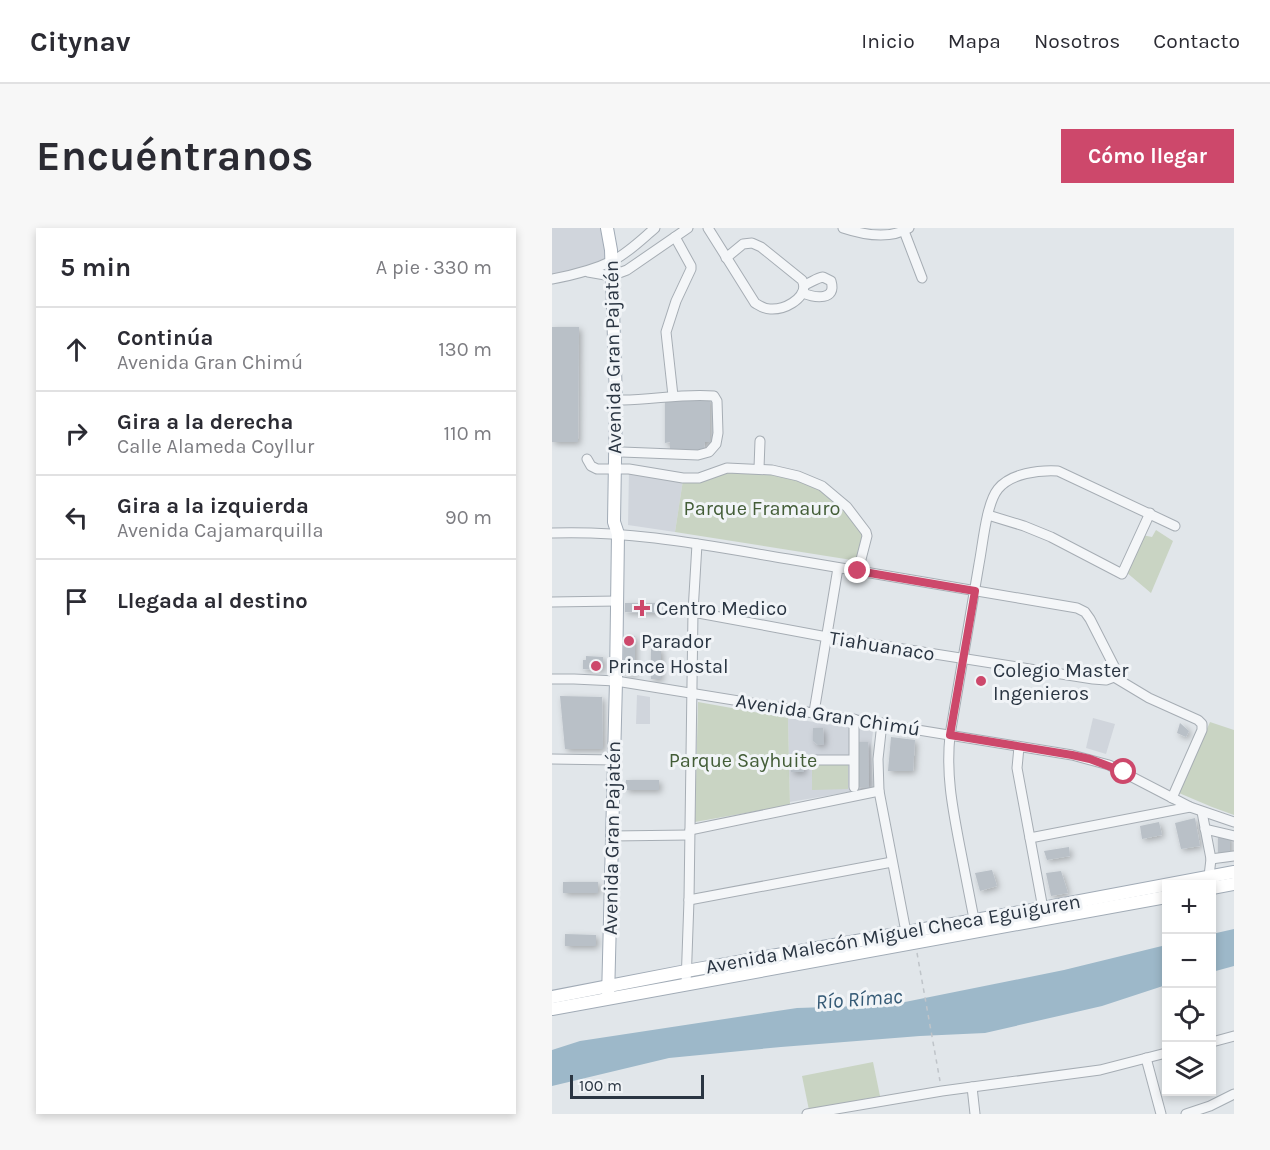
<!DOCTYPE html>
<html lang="es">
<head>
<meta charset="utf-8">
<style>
	body { margin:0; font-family:Karla,sans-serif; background:#f7f7f7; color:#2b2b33 }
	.controls { position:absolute; right:18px; bottom:18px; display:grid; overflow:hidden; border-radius:0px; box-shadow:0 3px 9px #0003 }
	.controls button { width:54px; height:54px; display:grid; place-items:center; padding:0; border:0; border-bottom:2px solid #e1e1e2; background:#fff; color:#2b2b33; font:30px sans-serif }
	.scale { position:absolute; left:18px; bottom:15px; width:134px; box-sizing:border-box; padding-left:6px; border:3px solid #2a3542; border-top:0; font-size:16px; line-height:21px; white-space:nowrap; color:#2a3542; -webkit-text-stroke:4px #f1f4f7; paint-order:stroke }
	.stop { position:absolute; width:18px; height:18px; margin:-14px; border:4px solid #cd486b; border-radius:50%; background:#fff }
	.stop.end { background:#cd486b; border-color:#fff; box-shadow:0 2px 6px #0008 }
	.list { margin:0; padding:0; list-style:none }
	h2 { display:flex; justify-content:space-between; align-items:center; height:78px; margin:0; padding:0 24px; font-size:26px }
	h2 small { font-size:20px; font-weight:400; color:#7c7c81 }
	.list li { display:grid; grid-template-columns:39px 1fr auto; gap:18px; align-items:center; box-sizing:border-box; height:84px; padding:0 24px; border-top:2px solid #e1e1e2 }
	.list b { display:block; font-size:22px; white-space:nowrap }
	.list p { margin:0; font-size:20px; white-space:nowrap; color:#7c7c81 }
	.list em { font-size:20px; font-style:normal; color:#7c7c81 }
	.icon { flex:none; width:33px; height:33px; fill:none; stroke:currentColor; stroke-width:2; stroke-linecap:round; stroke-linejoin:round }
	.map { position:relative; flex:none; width:682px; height:886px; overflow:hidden; border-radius:0px }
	header { display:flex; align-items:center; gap:36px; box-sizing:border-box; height:84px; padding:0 30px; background:#fff; border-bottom:2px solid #e1e1e2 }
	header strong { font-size:28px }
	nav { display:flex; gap:33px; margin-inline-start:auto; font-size:21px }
	.intro { display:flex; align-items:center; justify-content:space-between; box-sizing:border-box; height:144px; padding:0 36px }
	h1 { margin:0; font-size:42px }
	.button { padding:15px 27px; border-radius:0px; background:#cd486b; color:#fff; font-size:21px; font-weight:700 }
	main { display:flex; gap:36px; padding:0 36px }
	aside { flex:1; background:#fff; border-radius:0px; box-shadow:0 3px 9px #0003 }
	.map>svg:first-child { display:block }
	.built { fill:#d0d5dc }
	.green { fill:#c9d4c3 }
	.water { fill:#9db8c9 }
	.building { fill:#b9c0c7; filter:url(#shadow) }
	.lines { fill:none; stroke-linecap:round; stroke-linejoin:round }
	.minor-casing { stroke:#a6adb4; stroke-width:11 }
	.major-casing { stroke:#a1abb6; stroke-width:14 }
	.path { stroke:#bfc4c9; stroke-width:1.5; stroke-dasharray:4.5 4.5; stroke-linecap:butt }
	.minor { stroke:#f4f6f8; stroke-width:9 }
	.major { stroke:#fff; stroke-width:12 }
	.route { stroke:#cd486b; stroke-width:8 }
	.poi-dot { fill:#cd486b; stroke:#f1f4f7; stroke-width:2 }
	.labels { text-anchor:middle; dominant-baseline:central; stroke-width:6; stroke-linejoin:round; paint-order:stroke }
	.street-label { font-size:20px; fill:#2a3542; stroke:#f1f4f7 }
	.park-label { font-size:20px; fill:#435d37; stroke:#f1f4f7 }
	.poi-label { font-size:20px; fill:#2a3542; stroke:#f1f4f7; text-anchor:start }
	.water-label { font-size:21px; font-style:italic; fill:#345975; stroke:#f1f4f7 }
</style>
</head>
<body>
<header>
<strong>Citynav</strong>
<nav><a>Inicio</a><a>Mapa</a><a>Nosotros</a><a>Contacto</a></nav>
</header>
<div class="intro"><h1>Encuéntranos</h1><a class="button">Cómo llegar</a></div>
<main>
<aside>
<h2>5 min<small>A pie · 330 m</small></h2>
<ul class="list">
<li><svg class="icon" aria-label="ahead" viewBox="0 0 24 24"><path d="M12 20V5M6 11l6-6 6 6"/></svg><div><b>Continúa</b><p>Avenida Gran Chimú</p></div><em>130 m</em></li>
<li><svg class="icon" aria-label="right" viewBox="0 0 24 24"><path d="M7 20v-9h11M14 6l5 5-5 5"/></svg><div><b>Gira a la derecha</b><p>Calle Alameda Coyllur</p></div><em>110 m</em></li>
<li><svg class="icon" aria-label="left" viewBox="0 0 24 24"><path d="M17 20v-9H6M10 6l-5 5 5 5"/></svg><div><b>Gira a la izquierda</b><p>Avenida Cajamarquilla</p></div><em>90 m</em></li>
<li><svg class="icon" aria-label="arrive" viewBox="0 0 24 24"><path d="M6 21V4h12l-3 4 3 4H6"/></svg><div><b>Llegada al destino</b></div></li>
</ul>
</aside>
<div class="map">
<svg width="682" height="886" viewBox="0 0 682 886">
	<defs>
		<filter id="shadow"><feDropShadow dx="2.5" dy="2.5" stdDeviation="3" flood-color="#0004"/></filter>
	</defs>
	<rect width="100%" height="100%" fill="#e1e6ea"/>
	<g class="built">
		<path d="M0,0H54L58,40L0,55Z"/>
		<path d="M77,243L131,252L123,304L76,297Z"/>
		<path d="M85,467L98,469V496H84Z"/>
		<path d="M236,490L321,503L319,520L321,560L238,574Z"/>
		<path d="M541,490L563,496L554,526L534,520Z"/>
	</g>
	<g class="green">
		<path d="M174,242H202L259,255L293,279L312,305L306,333L123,304L131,252Z"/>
		<path d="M604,302L621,313L599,365L574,344L590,307L600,309Z"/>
		<path d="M146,474L236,490L238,577L143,594Z"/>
		<path d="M658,494L682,502V587L660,579L627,565Z"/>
		<path d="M296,534V561L260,562V535Z"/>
		<path d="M321,834L328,868L257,882L250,848Z"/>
	</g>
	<g class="water">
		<path d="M682,701V738L660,744V706Z"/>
		<path d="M614,717V757L550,778L433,805L368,808L229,819L117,830L0,858V822L28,813L245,780L338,777L512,742Z"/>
	</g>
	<g class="building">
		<path d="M0,99H27L26,214H0Z"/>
		<path d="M158,169V214H153L152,220L143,223L118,221V214L113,215V170Z"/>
		<path d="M73,375H107V385L73,384Z"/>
		<path d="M72,408H83V446H76L71,443Z"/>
		<path d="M99,420L109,421V451H99Z"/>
		<path d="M34,428L51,429V442L31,441V432H34Z"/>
		<path d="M8,468L50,469L51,521H13Z"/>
		<path d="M628,495L637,503L634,509L625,505Z"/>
		<path d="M261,500H271L272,516L266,517L261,513Z"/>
		<path d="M339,509L363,512L361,543H336Z"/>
		<path d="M304,514H316L317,560L305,559Z"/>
		<rect x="239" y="536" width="13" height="8"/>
		<path d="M74,552H107V562H73Z"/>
		<path d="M643,590L648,618L629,621L623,595Z"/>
		<path d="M607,594L610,607L590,611L588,598Z"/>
		<path d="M666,604L678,608V628L666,629Z"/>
		<path d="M517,619L518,628L495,632L492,623Z"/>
		<path d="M440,642L445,658L428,663L423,645Z"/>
		<path d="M509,643L516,665L499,668L494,645Z"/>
		<rect x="11" y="654" width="35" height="11"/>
		<path d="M13,706L44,707V718H13Z"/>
	</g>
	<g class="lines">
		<defs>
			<g id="minor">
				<path d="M156,0L203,75C208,78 212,81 218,81C232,82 252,72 252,57"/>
				<path d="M291,0C312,7 337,12 357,0"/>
				<path d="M352,3L370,50"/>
				<path d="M174,30L191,16L200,15L209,19L245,48L250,52L252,57"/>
				<path d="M36,44L59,48L75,42L136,0"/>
				<path d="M0,51C22,47 42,42 62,32C77,24 90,11 103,0"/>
				<path d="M251,65C263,70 285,73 279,53L271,49C264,50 259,55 252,57"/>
				<path d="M121,168L114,104L124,73L139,41V38L123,9"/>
				<path d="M70,224L146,227L157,224L164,216L166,205L165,173L162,168C132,165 101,172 71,172"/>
				<path d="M35,231L39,238L45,241H77L131,250H147L175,240L220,242L246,248L270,258L295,279L314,304L315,308L306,343"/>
				<path d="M207,240L208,213"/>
				<path d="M436,287L472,298L499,309L570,346L598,285"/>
				<path d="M0,305C79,302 158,318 236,331C332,347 429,364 525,380L533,384L538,391L563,440L564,443L562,449"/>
				<path d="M0,374L65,373"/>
				<path d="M141,384L275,409L541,451L554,452L562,449L597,470L646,492L650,496V502L620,570"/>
				<path d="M0,451H22L64,453L520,527L557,537L638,579L682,594"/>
				<path d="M262,484L286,340"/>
				<path d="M330,495L326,531L327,563L354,704"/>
				<path d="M467,519L465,540L492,686"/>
				<path d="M0,531L62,532"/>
				<path d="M259,532H301"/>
				<path d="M302,559V491"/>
				<path d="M650,584L659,631L657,648"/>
				<path d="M653,601L682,608"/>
				<path d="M138,602L327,563"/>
				<path d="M60,608L137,607"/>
				<path d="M478,610L638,579"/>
				<path d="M659,631L682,628"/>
				<path d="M137,672L340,634"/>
				<path d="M422,691C417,665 412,639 407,614C400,577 394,545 398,507C408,450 417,393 427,336C431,316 434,276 446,261C459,245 487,242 506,243L623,298"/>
				<path d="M134,756L137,672L141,384L145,316"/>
				<path d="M660,814L682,808"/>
				<path d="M594,830L609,886"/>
				<path d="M420,859L423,886"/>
				<path d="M255,886L390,863L548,842L614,825"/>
				<path d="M634,886L658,878L682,866"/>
			</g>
			<g id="major">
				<path d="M55,0L59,22L64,171L62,294L66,306L64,453L56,770"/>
				<path d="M660,660L682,656"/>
				<path d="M0,769L134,743L491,680L682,644"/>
				<path d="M0,781L614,669"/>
			</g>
		</defs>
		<use href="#minor" class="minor-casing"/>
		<use href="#major" class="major-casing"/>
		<path class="path" d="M365,725L388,853"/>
		<use href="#minor" class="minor"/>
		<use href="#major" class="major"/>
	</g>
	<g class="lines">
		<path class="route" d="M306,343L423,363L398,507L520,527L538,531L572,544"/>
	</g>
	<g class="poi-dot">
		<path d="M87 371h6v6h6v6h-6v6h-6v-6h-6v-6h6z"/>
		<circle cx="77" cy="413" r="6"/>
		<circle cx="44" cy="438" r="6"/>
		<circle cx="429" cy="453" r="6"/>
	</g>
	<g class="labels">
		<g class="street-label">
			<text transform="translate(61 129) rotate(-91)">Avenida Gran Pajatén</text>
			<text transform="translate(330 418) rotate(9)">Tiahuanaco</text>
			<text transform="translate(276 487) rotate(9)">Avenida Gran Chimú</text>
			<text transform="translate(60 610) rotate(-89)">Avenida Gran Pajatén</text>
			<text transform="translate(341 706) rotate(-10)">Avenida Malecón Miguel Checa Eguiguren</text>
		</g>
		<g class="park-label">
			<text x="210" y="280">Parque Framauro</text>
			<text x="191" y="532">Parque Sayhuite</text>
		</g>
		<g class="poi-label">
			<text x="104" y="380">Centro Medico</text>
			<text x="89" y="413">Parador</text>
			<text x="56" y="438">Prince Hostal</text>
			<text x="441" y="442">Colegio Master<tspan x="441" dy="23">Ingenieros</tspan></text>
		</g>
		<g class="water-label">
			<text transform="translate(307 771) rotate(-4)">Río Rímac</text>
		</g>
	</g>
</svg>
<div class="controls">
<button>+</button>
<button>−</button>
<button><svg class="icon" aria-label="locate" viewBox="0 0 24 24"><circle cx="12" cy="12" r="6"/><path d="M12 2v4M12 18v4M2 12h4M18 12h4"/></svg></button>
<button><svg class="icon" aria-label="layers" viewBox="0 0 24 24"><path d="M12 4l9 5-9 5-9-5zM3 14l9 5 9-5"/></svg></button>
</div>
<div class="scale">100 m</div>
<div class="stop" style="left:572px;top:544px"></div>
<div class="stop end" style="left:306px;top:343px"></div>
</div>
</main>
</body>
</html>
